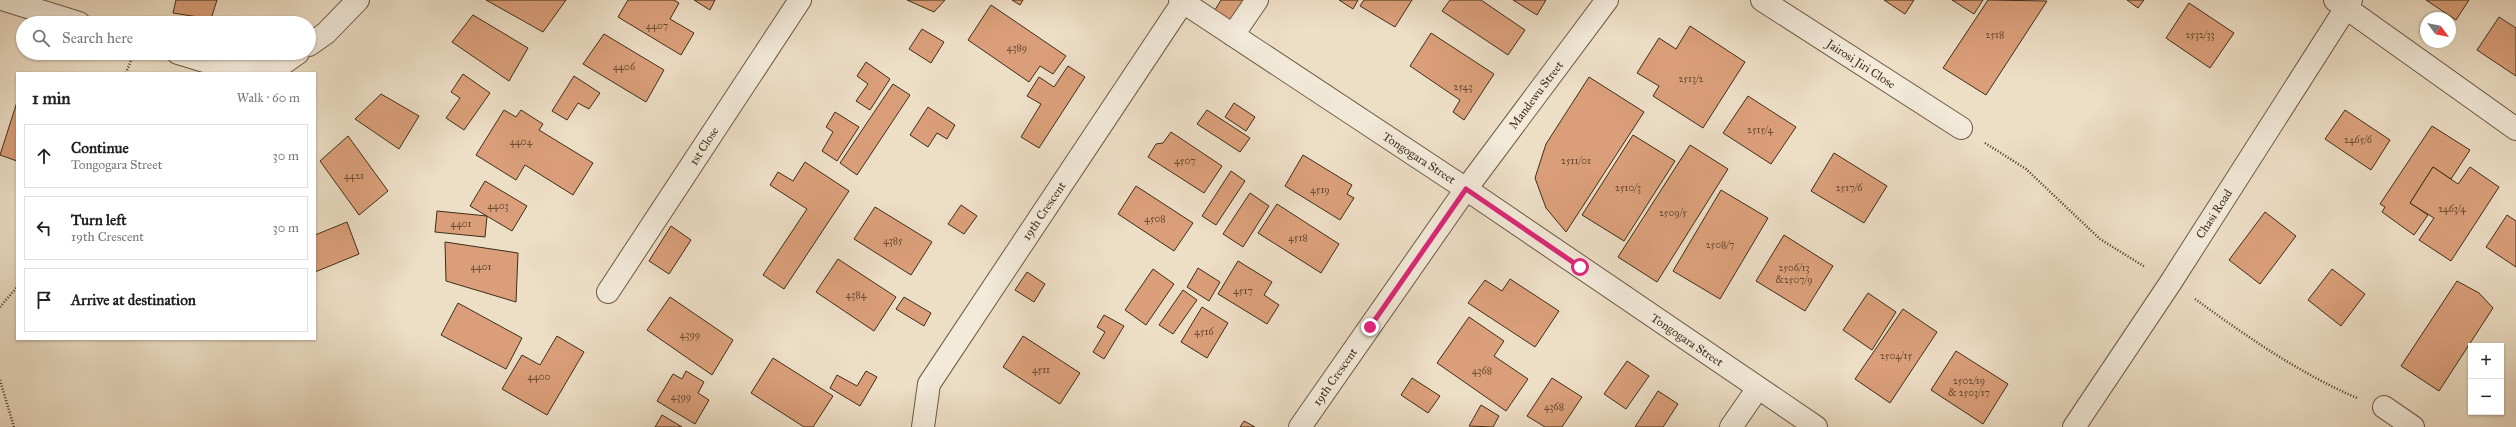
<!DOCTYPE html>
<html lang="en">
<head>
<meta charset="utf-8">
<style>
	body { margin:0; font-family:"IM FELL Great Primer",serif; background:#f6f6f6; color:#222 }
	.controls { position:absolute; right:12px; bottom:12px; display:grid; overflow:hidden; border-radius:0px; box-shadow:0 1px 3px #0004 }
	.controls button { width:36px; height:36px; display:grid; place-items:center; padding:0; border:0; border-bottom:1px solid #e0e0e0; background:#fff; color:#222; font:20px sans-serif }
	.compass { position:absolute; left:2420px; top:12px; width:36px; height:36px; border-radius:50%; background:#fff; box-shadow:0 1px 3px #0004; rotate:122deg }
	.stop { position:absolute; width:12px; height:12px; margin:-9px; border:3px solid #db2777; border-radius:50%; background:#fff }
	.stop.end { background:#db2777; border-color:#fff; box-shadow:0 1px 4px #0008 }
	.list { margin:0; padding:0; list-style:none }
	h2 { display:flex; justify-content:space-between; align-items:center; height:52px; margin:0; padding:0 16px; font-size:17px }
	h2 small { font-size:13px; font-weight:400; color:#767676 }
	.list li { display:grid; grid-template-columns:26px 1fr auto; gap:12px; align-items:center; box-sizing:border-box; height:64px; margin:0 8px 8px; padding:0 8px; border:1px solid #e0e0e0; border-radius:0px }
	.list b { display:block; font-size:15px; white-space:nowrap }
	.list p { margin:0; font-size:13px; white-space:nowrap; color:#767676 }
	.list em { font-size:13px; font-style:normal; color:#767676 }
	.icon { flex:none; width:22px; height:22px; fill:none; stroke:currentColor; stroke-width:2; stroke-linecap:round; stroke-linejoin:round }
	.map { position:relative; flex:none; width:2516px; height:427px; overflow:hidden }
	.search { position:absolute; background:#fff; box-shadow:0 1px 3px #0004; left:16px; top:16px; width:300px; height:44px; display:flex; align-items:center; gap:10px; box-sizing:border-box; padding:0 14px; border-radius:22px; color:#767676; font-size:15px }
	.panel { position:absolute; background:#fff; box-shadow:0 1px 3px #0004; left:16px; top:72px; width:300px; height:268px; border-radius:0px }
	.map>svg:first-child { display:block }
	.building { fill:#da9f7a; stroke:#3f2e17 }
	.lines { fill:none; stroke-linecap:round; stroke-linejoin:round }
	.street-casing { stroke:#6a5a43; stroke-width:24 }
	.path { stroke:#3f2e17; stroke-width:2.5; stroke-dasharray:1 2; stroke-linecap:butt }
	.street { stroke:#f3eada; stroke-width:22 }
	.route { stroke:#db2777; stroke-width:5 }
	.labels { text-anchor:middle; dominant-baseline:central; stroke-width:4; stroke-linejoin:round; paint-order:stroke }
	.number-label { font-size:10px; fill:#664a30 }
	.street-label { font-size:12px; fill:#3f2e17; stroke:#f3eada }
</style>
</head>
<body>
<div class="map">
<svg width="2516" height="427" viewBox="0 0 2516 427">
	<rect width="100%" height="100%" fill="#eddec6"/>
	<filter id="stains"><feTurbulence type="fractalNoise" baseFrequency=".005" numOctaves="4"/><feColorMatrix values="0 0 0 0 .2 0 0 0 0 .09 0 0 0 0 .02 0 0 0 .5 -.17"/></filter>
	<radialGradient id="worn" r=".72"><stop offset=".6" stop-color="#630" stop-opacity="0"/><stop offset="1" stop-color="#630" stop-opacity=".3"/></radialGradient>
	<g class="building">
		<path d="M176,0H217L211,19L173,13Z"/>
		<path d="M486,0H566L543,32Z"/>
		<path d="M628,0H674L679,3L670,19L694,33L681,55L618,17Z"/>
		<path d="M694,0H715L710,10Z"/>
		<path d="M907,0H945L934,12Z"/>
		<path d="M1012,0H1023L1020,5Z"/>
		<path d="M1221,0H1244L1231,21L1215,10Z"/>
		<path d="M1339,0H1358L1353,9Z"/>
		<path d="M1364,0H1412L1395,27L1360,6Z"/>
		<path d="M1450,0H1481L1525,30L1508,55L1442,11Z"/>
		<path d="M1513,0H1546L1537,15Z"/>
		<path d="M1884,0H1914L1905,14Z"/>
		<path d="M1952,0H1983L1974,14Z"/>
		<path d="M1988,0L2047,1L1986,95L1943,68Z"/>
		<path d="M2127,0H2144L2138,8Z"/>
		<path d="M2426,0H2469L2456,20Z"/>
		<path d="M2189,3L2234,33L2210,68L2166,38Z"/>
		<path d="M991,5L1066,56L1053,74L1040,66L1029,82L968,40Z"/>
		<path d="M473,15L528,48L509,81L452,42Z"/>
		<path d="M2499,17L2516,28V76L2477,50Z"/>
		<path d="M1690,26L1745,62L1703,128L1653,96L1659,86L1637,73L1659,38L1676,49Z"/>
		<path d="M922,29L944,42L931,63L909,49Z"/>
		<path d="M1431,33L1494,74L1464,120L1453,112L1460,100L1410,66Z"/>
		<path d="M604,34L664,70L646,102L583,64Z"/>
		<path d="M866,62L890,79L870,110L856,101L868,84L857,76Z"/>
		<path d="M1068,66L1085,77L1039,148L1021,137L1041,104L1027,96L1039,77L1054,87Z"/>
		<path d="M463,74L490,93L464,130L446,118L460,98L451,92Z"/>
		<path d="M574,76L600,93L589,109L578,103L567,120L552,111Z"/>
		<path d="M1589,77L1644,112L1566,232L1546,208L1535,178L1546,144Z"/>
		<path d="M893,84L910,95L857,175L840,163Z"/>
		<path d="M381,94L419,116L399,149L355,119Z"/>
		<path d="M1748,96L1796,127L1771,164L1723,133Z"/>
		<path d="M17,102V161L0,155Z"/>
		<path d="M1234,103L1255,117L1246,131L1225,117Z"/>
		<path d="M928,107L955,125L947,139L937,133L928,147L910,135Z"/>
		<path d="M504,110L516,117L521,110L543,124L539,130L593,163L573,195L525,165L516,180L476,155Z"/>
		<path d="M1207,110L1250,138L1240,152L1197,124Z"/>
		<path d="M2345,110L2390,140L2371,170L2325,139Z"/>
		<path d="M835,112L859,127L837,161L822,151L833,132L826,127Z"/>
		<path d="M2432,126L2470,150L2451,179L2433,167L2410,203L2428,215L2414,235L2382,212L2385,207L2380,204Z"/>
		<path d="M1171,132L1222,166L1204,193L1148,157L1156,144L1163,143Z"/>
		<path d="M1633,135L1675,161L1624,241L1582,215Z"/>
		<path d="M348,136L388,191L359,215L320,161Z"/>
		<path d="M1690,145L1728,169L1657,282L1618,257Z"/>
		<path d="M1834,153L1887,186L1864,223L1811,191Z"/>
		<path d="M1303,155L1352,185L1347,194L1354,198L1340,220L1285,186Z"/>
		<path d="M805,162L849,191L784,289L763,275L807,209L770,185L778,172L793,181Z"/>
		<path d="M2433,167L2458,184L2470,167L2499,187L2451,261L2419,240L2434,218L2410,203Z"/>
		<path d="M1231,171L1245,181L1216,225L1202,216Z"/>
		<path d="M485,181L527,206L512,231L470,206Z"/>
		<path d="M1136,186L1193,223L1174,251L1118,214Z"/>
		<path d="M1721,190L1768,218L1720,299L1673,271Z"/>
		<path d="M1250,193L1269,206L1243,247L1223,234Z"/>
		<path d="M1277,204L1339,244L1321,273L1258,233Z"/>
		<path d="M961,205L977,216L964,234L948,224Z"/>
		<path d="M875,207L932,242L911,275L854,239Z"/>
		<path d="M437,211L487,216L485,237L435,232Z"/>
		<path d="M2265,212L2296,236L2260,284L2229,260Z"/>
		<path d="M2507,215L2516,221V267L2486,247Z"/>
		<path d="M347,222L359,254L315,272V235Z"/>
		<path d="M671,226L691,240L669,274L649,261Z"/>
		<path d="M1784,235L1833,266L1805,311L1756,281Z"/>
		<path d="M445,242L518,253L516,302L446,281Z"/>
		<path d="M838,259L896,297L874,331L816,292Z"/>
		<path d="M1238,261L1272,282L1264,295L1279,305L1267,324L1218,294Z"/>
		<path d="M1198,268L1220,282L1209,301L1187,287Z"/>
		<path d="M1153,269L1174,284L1146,325L1125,310Z"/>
		<path d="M2332,269L2365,294L2341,326L2308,300Z"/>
		<path d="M1027,272L1045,284L1034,302L1015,290Z"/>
		<path d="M1510,279L1559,311L1535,347L1468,303L1485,280L1502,291Z"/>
		<path d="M2457,281L2479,293L2493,308L2439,391L2401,366Z"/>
		<path d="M1183,290L1197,300L1173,334L1159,325Z"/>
		<path d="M1868,293L1896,312L1872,350L1843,330Z"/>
		<path d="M670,297L733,340L712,375L647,330Z"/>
		<path d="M904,297L931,313L924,326L896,309Z"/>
		<path d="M458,303L522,338L506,369L441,335Z"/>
		<path d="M1202,307L1228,323L1207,358L1181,342Z"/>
		<path d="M1903,309L1937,332L1890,403L1855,379Z"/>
		<path d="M1104,315L1124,326L1104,359L1093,352L1105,332L1097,327Z"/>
		<path d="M1469,317L1504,341L1494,356L1528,379L1506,411L1437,363Z"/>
		<path d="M557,336L584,352L547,415L502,389L522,355L540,365Z"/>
		<path d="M1023,336L1080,373L1060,404L1003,367Z"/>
		<path d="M1956,351L2008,384L1983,424L1931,390Z"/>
		<path d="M773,358L833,396L813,427H804L751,393Z"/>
		<path d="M1627,361L1649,376L1626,409L1604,394Z"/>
		<path d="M686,371L704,382L698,393L709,400L695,424L657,401L673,374L682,379Z"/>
		<path d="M866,371L877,377L860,406L830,388L837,375L857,386Z"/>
		<path d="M1412,378L1440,396L1428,413L1401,395Z"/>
		<path d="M1552,378L1582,397L1562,427H1545L1527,416Z"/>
		<path d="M1658,391L1678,404L1663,427H1635Z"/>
		<path d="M1481,405L1499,416L1493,427L1469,426Z"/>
		<path d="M662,415L682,427H655Z"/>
		<path d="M1244,421L1255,427H1240Z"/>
	</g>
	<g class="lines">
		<defs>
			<g id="street">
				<path d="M5,0L79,23"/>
				<path d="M1180,0L1466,189L1816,427"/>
				<path d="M1762,0L1961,128"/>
				<path d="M2335,0L2516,129"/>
				<path d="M1233,35L1257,0"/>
				<path d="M309,45L326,33L358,0"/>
				<path d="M178,53L224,67L281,65L298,53"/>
				<path d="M608,292L800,0"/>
				<path d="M2384,407L2413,427"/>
				<path d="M923,427L929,384L1183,2"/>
				<path d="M1300,427L1466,189L1607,0"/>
				<path d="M1731,427L1758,388"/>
				<path d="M2074,427L2171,282L2351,0"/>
			</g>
		</defs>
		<use href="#street" class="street-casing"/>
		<g class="path">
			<path d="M126,73L134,53"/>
			<path d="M1985,143L2026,169L2100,239L2145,267"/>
			<path d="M2195,299C2246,336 2299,373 2357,398"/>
			<path d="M0,307L17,287"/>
			<path d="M0,380L14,427"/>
		</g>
		<use href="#street" class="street"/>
	</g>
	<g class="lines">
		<path class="route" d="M1370,327L1466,189L1580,267"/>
	</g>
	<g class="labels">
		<g class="number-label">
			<text x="657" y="26">4407</text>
			<text x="1995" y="35">2518</text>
			<text x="2200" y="35">2532/33</text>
			<text x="1017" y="48">4389</text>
			<text x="624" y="67">4406</text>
			<text x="1691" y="79">2513/2</text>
			<text x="1463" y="87">2543</text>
			<text x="1760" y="130">2515/4</text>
			<text x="2358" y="140">2465/6</text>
			<text x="521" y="142">4404</text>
			<text x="1185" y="161">4507</text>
			<text x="1576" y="161">2511/01</text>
			<text x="354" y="176">4421</text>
			<text x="1628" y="188">2510/3</text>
			<text x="1849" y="188">2517/6</text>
			<text x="1320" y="190">4519</text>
			<text x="498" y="206">4403</text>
			<text x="2452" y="209">2463/4</text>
			<text x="1673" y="213">2509/5</text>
			<text x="1155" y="219">4508</text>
			<text x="461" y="224">4401</text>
			<text x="1298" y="238">4518</text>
			<text x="893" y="241">4385</text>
			<text x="1720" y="245">2508/7</text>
			<text x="481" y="267">4401</text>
			<text x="1794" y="268">2506/13<tspan x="1794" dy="12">&amp;2507/9</tspan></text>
			<text x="1243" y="291">4517</text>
			<text x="856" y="295">4384</text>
			<text x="1204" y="332">4516</text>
			<text x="690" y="335">4399</text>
			<text x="1896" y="356">2504/15</text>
			<text x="1041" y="370">4511</text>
			<text x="1482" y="371">4368</text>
			<text x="539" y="377">4400</text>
			<text x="1969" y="381">2502/19<tspan x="1969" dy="12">&amp; 2503/17</tspan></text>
			<text x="681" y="397">4399</text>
			<text x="1554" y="407">4368</text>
		</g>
		<g class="street-label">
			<text transform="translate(1861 64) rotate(33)">Jairosi Jiri Close</text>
			<text transform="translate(1536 95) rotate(-53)">Mandewu Street</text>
			<text transform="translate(704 146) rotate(-57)">1st Close</text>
			<text transform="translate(1419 158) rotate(33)">Tongogara Street</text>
			<text transform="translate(1044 211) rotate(-56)">19th Crescent</text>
			<text transform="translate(2214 214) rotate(-57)">Chasi Road</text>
			<text transform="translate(1687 340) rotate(34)">Tongogara Street</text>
			<text transform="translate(1335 377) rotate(-55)">19th Crescent</text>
		</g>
	</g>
	<rect width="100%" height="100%" filter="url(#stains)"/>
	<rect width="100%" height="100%" fill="url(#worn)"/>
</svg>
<div class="controls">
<button>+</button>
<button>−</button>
</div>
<svg class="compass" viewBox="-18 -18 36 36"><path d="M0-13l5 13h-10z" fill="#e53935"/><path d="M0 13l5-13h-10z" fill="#767676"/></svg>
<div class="stop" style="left:1580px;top:267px"></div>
<div class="stop end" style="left:1370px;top:327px"></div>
<div class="search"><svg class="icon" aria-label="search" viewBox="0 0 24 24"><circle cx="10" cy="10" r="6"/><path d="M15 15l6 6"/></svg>Search here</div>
<section class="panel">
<h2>1 min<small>Walk · 60 m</small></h2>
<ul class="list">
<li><svg class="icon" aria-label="ahead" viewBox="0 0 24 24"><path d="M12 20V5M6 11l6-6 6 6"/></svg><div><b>Continue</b><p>Tongogara Street</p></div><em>30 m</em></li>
<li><svg class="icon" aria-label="left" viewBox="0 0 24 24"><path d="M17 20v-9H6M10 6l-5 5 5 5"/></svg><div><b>Turn left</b><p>19th Crescent</p></div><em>30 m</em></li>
<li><svg class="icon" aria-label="arrive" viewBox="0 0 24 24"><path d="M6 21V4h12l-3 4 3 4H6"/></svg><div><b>Arrive at destination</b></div></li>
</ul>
</section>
</div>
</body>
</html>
